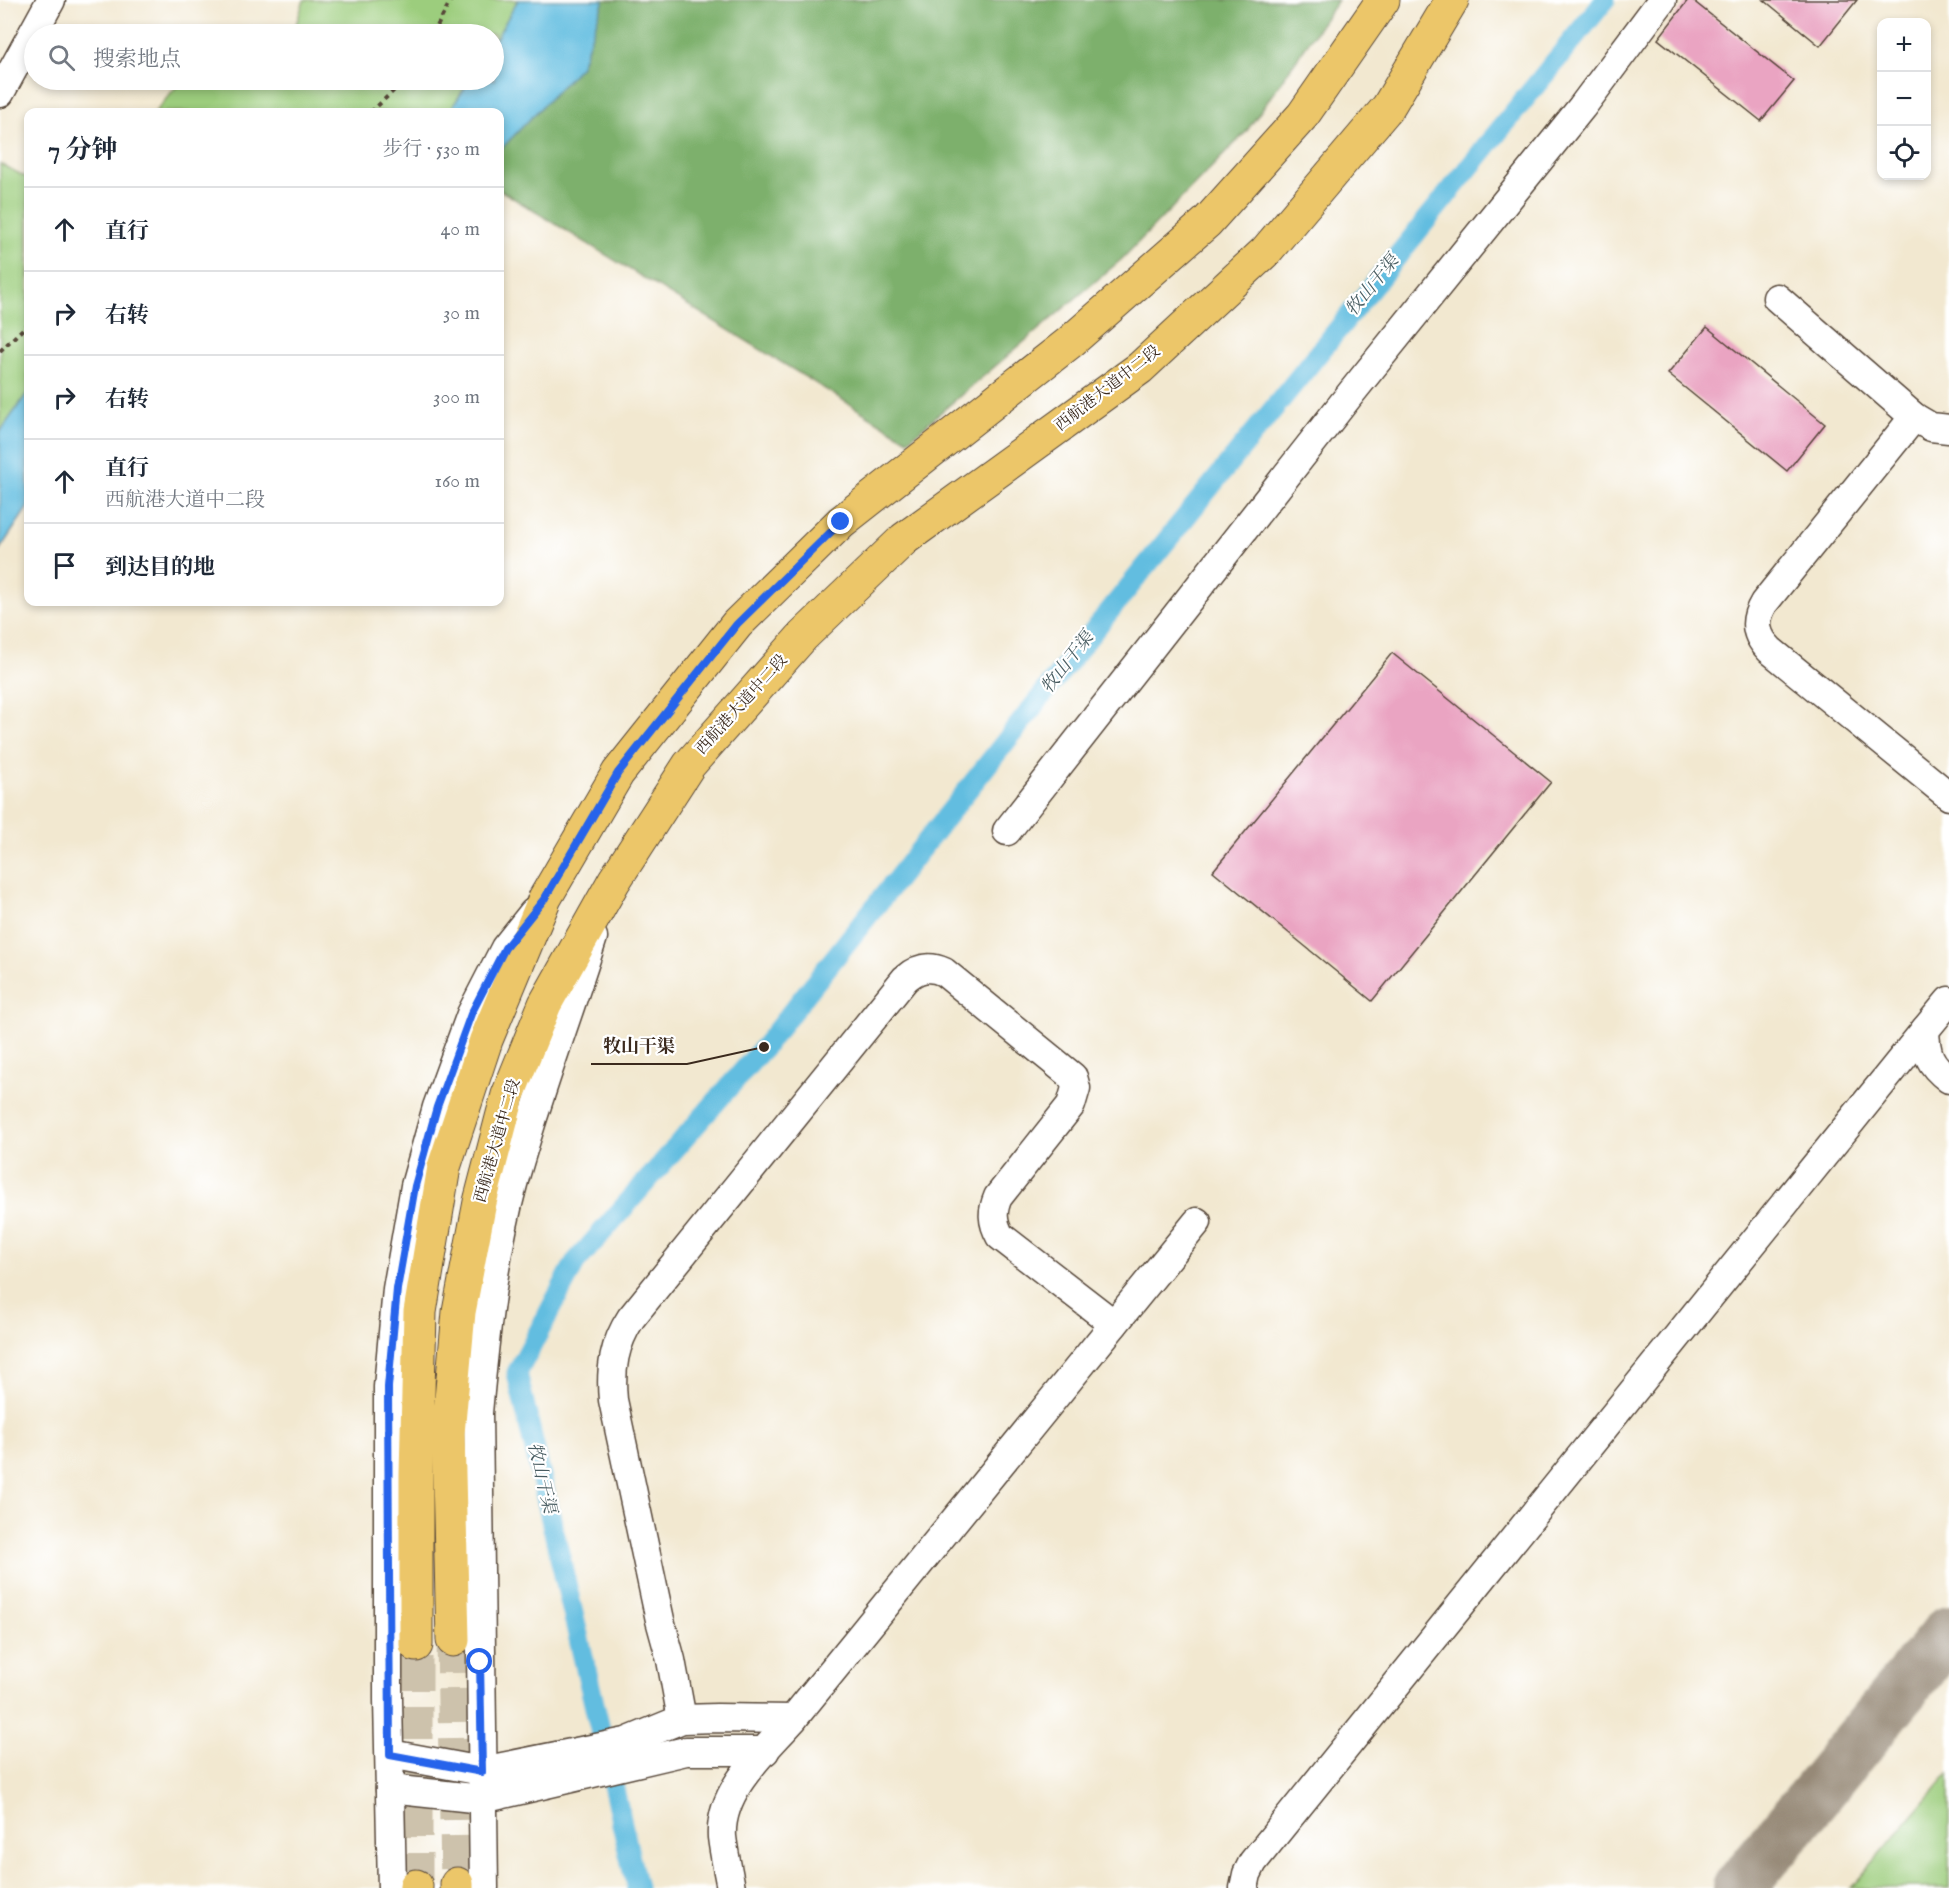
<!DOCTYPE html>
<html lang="zh">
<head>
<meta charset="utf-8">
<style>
	body { margin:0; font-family:"IM FELL English","Noto Serif SC",serif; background:#f2f2f3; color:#1f2937 }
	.controls { position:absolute; right:18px; top:18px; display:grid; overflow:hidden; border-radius:12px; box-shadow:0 3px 9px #0003 }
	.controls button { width:54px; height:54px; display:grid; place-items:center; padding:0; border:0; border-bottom:2px solid #e0e1e3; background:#fff; color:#1f2937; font:30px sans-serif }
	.stop { position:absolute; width:18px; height:18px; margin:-14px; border:4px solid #2563eb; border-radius:50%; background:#fff }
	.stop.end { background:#2563eb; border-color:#fff; box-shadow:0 2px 6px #0008 }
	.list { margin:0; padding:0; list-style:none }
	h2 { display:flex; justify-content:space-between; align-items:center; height:78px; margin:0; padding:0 24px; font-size:26px }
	h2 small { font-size:20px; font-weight:400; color:#747a83 }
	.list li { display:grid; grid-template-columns:39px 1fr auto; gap:18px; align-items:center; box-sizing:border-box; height:84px; padding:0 24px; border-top:2px solid #e0e1e3 }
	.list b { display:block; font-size:22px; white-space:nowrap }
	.list p { margin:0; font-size:20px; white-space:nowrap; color:#747a83 }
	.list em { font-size:20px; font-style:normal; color:#747a83 }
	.icon { flex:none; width:33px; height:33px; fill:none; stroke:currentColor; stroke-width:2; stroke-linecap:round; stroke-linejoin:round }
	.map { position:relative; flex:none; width:1949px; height:1888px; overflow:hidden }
	.search { position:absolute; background:#fff; box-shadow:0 3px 9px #0003; left:24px; top:24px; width:480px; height:66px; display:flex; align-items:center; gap:15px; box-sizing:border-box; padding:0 21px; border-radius:33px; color:#747a83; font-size:22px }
	.panel { position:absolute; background:#fff; box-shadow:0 3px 9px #0003; left:24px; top:108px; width:480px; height:498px; border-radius:12px }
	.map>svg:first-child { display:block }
	.green { fill:#9ccd7d; stroke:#6c7c4e; stroke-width:1.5 }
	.forest { fill:#7db06c; stroke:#5c6d45; stroke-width:1.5 }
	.water { fill:#62bde0; stroke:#4e747f; stroke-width:1.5 }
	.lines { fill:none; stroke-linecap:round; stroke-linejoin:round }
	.canal { stroke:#62bde0; stroke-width:21 }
	.taxiway { stroke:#968977; stroke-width:54 }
	.building { fill:#eaa4c2 }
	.major-tunnel { stroke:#cdc2ac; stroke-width:33; stroke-dasharray:33 16; stroke-linecap:butt }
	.minor-casing { stroke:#564639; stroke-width:31 }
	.major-casing { stroke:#564639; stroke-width:35 }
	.path { stroke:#564639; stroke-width:4; stroke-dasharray:4.5 4.5; stroke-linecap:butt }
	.minor { stroke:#fff; stroke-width:28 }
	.major { stroke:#ecc669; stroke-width:33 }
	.route { stroke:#2563eb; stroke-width:8 }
	.labels { text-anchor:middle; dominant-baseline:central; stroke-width:4.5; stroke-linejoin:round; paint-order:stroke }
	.street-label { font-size:16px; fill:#3b2a1e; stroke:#fff }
	.water-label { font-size:18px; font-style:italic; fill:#495d62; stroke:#fff }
	.leader { fill:none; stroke:#3b2a1e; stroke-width:2 }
	.callout-dot { fill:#3b2a1e; stroke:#fff; stroke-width:2 }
	.callout-label { font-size:18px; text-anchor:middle; font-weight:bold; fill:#3b2a1e; stroke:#fff; stroke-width:4.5; stroke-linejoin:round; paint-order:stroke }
</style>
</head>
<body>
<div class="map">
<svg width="1949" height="1888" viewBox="0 0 1949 1888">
	<rect width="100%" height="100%" fill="#fff"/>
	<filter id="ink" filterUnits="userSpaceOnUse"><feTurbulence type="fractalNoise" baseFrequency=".0167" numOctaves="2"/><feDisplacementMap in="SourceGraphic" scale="12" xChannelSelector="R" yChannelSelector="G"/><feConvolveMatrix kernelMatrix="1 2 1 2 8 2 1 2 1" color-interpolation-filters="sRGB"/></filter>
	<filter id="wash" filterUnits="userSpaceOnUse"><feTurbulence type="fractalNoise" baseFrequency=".008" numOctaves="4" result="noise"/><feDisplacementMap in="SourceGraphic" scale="24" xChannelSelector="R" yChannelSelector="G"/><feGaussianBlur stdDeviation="1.35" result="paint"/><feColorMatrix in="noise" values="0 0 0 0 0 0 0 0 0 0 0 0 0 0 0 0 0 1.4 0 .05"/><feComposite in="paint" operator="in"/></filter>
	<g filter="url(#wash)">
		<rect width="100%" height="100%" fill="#f2e8d0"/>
		<g class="green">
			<path d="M304,0H518L494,42V34H293Z"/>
			<path d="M182,80H470L449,112H155Z"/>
			<path d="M0,164L28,178V392L0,432Z"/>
			<path d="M1949,1773V1888H1851Z"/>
		</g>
		<path class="forest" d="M604,0H1338L1246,132L1122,259L908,440L500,190V150L581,66Z"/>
		<g class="water">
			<path d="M518,0H604L581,66L500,150V112H449L470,80H494V42Z"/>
			<path d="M28,392V507L0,549V432Z"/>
		</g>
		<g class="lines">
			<path class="canal" d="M637,1888L517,1373L575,1263L764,1047L1086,640L1605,0"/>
			<path class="taxiway" d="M1739,1888L1949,1632"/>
		</g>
		<g id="blocks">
			<g class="building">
				<path d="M1688,0H1692L1794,81L1761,121L1658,39Z"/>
				<path d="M1764,0H1857L1820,46Z"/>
				<path d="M1707,327L1825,424L1787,471L1668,374Z"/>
				<path d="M1392,653L1551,782L1372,1001L1213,871Z"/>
			</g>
		</g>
	</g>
	<g filter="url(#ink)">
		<use href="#blocks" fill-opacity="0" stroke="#564639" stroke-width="1.5"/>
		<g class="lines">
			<g class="major-tunnel">
				<path d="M453,1640L457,1884"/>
				<path d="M416,1886V1645"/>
			</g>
			<defs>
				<g id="minor">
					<path d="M0,93L51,0"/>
					<path d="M1777,298L1914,417L1931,427L1949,429"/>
					<path d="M1914,417L1764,603C1753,621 1755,635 1770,650L1949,796"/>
					<path d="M1007,831L1352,392L1582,107L1662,0"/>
					<path d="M1949,1001L1925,1030C1926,1054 1929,1064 1949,1079"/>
					<path d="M682,1719L671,1660L660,1620L613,1400C610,1369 614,1344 631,1318L905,979C917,968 929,965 944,972L1073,1077L1076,1088L1071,1105L998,1197C992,1211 992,1222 1000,1236L1114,1324"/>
					<path d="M390,1754L482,1771L626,1742L682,1719L717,1718L793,1719"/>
					<path d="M390,1789L482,1799L686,1751H765"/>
					<path d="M392,1888L388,1700V1387L397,1289L415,1186L437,1107L471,1014L505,948L533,913"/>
					<path d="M484,1888L478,1413C485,1335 493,1259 513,1184C536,1100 567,1019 593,937"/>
					<path d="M731,1888C728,1871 724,1854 722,1837C719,1790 765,1751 793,1719L1197,1222"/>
					<path d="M1244,1888L1247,1874L1253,1862L1925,1030"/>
				</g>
				<g id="major">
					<path d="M453,1640L448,1433L459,1312L480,1202L508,1095L545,1004L614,881L689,765L803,636L904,539L1140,368L1266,251L1388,107L1452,0"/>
					<path d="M416,1645V1474L420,1312L444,1167L486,1040L545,898L618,773L737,624L841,522L1069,343L1207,222L1303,115L1383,0"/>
					<path d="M457,1884V1888"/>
					<path d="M416,1886V1888"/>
				</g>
			</defs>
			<use href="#minor" class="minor-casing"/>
			<use href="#major" class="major-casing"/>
			<g class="path">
				<path d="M433,34L451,0"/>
				<path d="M371,112L405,80"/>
				<path d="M0,351L28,324"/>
			</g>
			<use href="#minor" class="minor"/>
			<use href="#major" class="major"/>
		</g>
	</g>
	<g class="lines" filter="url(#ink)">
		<path class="route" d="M480,1662L482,1772L390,1755L388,1387L397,1289L415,1186L437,1107L471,1014L505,948L545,898L618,773L737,624L841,522"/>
	</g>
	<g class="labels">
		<g class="street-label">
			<text transform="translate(1108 389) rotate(-38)">西航港大道中二段</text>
			<text transform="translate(742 705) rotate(-48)">西航港大道中二段</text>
			<text transform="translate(498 1141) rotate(-74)">西航港大道中二段</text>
		</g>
		<g class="water-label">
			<text transform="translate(1373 286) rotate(-51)">牧山干渠</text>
			<text transform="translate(1068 663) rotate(-52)">牧山干渠</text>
			<text transform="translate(541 1478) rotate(77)">牧山干渠</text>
		</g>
	</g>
	<path class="leader" d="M764 1047L687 1064H591"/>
	<circle class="callout-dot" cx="764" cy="1047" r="6"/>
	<g class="callout-label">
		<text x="639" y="1052">牧山干渠</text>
	</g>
</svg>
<div class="controls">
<button>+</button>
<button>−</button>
<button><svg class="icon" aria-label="locate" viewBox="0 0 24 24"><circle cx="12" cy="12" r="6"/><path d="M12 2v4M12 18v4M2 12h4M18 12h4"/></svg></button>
</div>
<div class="stop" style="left:480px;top:1662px"></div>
<div class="stop end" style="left:841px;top:522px"></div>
<div class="search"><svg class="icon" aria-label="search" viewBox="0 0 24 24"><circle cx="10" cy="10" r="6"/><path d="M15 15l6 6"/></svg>搜索地点</div>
<section class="panel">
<h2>7 分钟<small>步行 · 530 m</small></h2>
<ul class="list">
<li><svg class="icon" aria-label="ahead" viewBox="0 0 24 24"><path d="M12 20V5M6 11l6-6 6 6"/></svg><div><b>直行</b></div><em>40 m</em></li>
<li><svg class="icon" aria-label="right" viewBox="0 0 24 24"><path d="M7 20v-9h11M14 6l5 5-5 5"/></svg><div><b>右转</b></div><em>30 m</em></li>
<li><svg class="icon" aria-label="right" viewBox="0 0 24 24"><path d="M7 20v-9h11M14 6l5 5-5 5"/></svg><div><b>右转</b></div><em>300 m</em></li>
<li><svg class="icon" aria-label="ahead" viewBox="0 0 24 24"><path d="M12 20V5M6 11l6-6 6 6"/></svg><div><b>直行</b><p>西航港大道中二段</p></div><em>160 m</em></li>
<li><svg class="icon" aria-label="arrive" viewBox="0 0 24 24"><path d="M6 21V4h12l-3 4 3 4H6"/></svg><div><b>到达目的地</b></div></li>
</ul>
</section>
</div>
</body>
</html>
